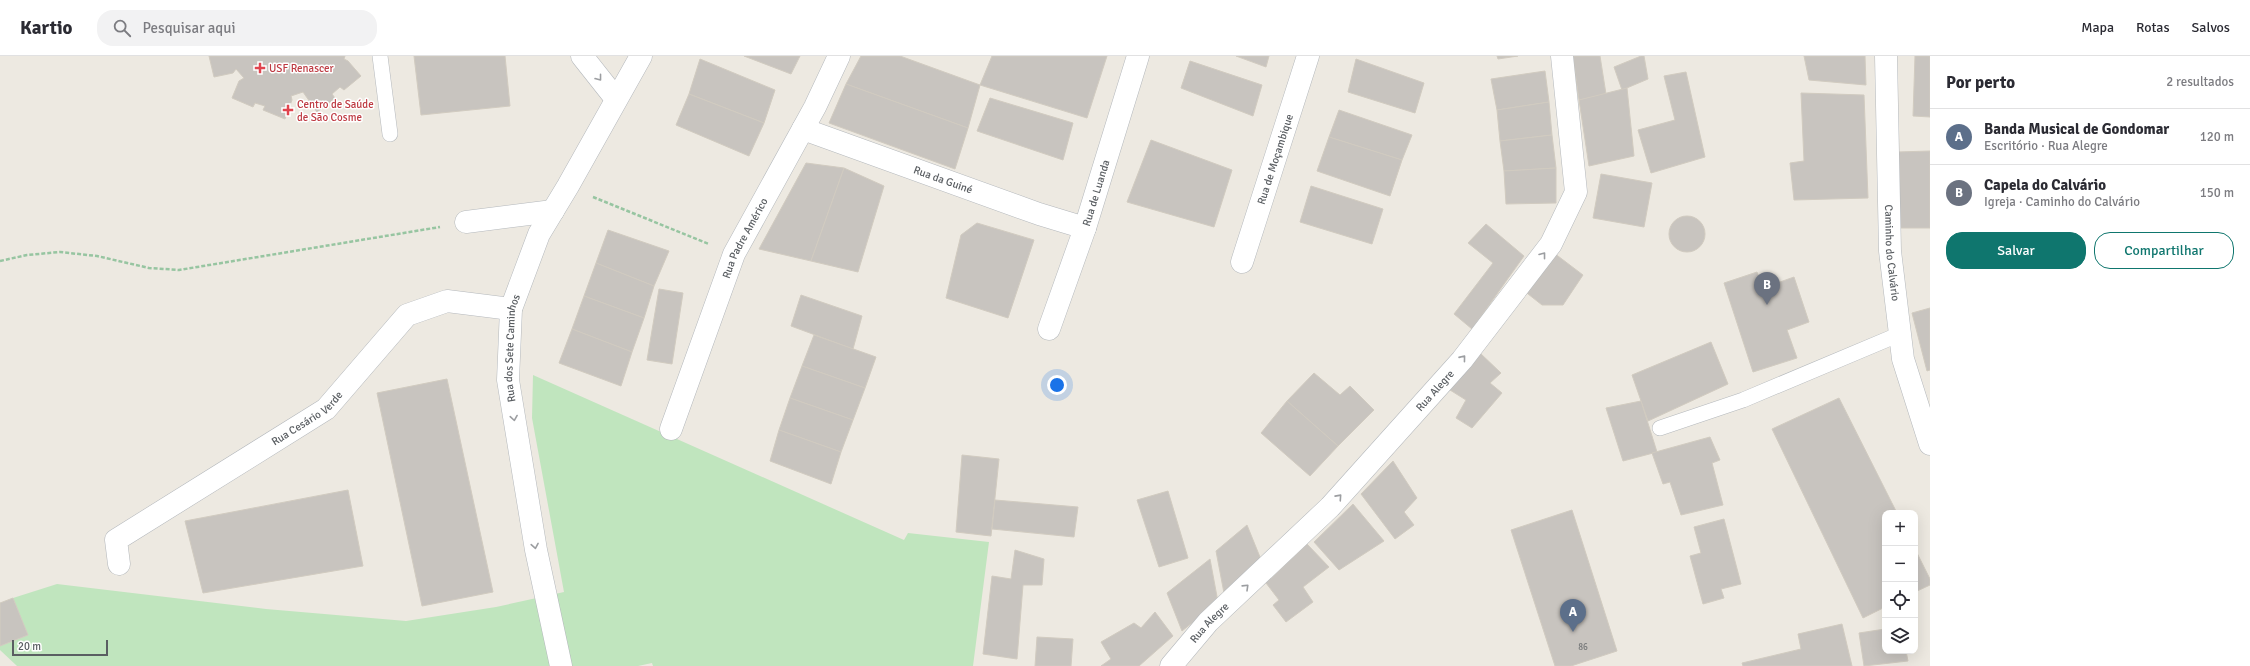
<!DOCTYPE html>
<html lang="pt">
<head>
<meta charset="utf-8">
<style>
	body { margin:0; font-family:Signika,sans-serif; background:#f2f2f3; color:#2b2b33 }
	.controls { position:absolute; right:12px; bottom:12px; display:grid; overflow:hidden; border-radius:8px; box-shadow:0 4px 16px #0002 }
	.controls button { width:36px; height:36px; display:grid; place-items:center; padding:0; border:0; border-bottom:1px solid #e1e1e2; background:#fff; color:#2b2b33; font:20px sans-serif }
	.scale { position:absolute; left:12px; bottom:10px; width:96px; box-sizing:border-box; padding-left:4px; border:2px solid #5a5e62; border-top:0; font-size:11px; line-height:14px; white-space:nowrap; color:#5a5e62; -webkit-text-stroke:3px #fff; paint-order:stroke }
	.you { position:absolute; left:1057px; top:329px; width:14px; height:14px; margin:-10px; border:3px solid #fff; border-radius:50%; background:#1a73e8; box-shadow:0 0 0 6px #1a73e833 }
	.badge { display:grid; place-items:center; width:26px; height:26px; border-radius:50%; background:#0f766e; color:#fff; font-size:13px; font-weight:700 }
	.pin { position:absolute; translate:-50% -33px; filter:drop-shadow(0 1px 2px #0008) }
	.pin::after { content:''; position:absolute; top:21px; width:14px; height:12px; background:inherit; clip-path:polygon(0 0,100% 0,50% 100%) }
	.list { margin:0; padding:0; list-style:none }
	h2 { display:flex; justify-content:space-between; align-items:center; height:52px; margin:0; padding:0 16px; font-size:17px }
	h2 small { font-size:13px; font-weight:400; color:#7c7c81 }
	.list li { display:grid; grid-template-columns:26px 1fr auto; gap:12px; align-items:center; box-sizing:border-box; height:56px; padding:0 16px; border-top:1px solid #e1e1e2 }
	.list b { display:block; font-size:15px; white-space:nowrap }
	.list p { margin:0; font-size:13px; white-space:nowrap; color:#7c7c81 }
	.list em { font-size:13px; font-style:normal; color:#7c7c81 }
	.actions { display:flex; gap:8px; padding:12px 16px }
	.actions a { flex:1; padding:9px 0; border:1px solid #0f766e; border-radius:16px; text-align:center; font-size:14px; color:#0f766e }
	.actions .main { background:#0f766e; color:#fff }
	.icon { flex:none; width:22px; height:22px; fill:none; stroke:currentColor; stroke-width:2; stroke-linecap:round; stroke-linejoin:round }
	.map { position:relative; flex:none; width:1930px; height:610px; overflow:hidden }
	header { display:flex; align-items:center; gap:24px; box-sizing:border-box; height:56px; padding:0 20px; background:#fff; border-bottom:1px solid #e1e1e2 }
	header strong { font-size:19px }
	nav { display:flex; gap:22px; margin-inline-start:auto; font-size:14px }
	.search { width:280px; height:36px; background:#f2f2f3; display:flex; align-items:center; gap:10px; box-sizing:border-box; padding:0 14px; border-radius:16px; color:#7c7c81; font-size:15px }
	main { display:flex }
	aside { flex:1; background:#fff }
	.map>svg:first-child { display:block }
	.green { fill:#c0e5be }
	.building { fill:#c8c4bf; stroke:#d1cbc0 }
	.lines { fill:none; stroke-linecap:round; stroke-linejoin:round }
	.service-casing { stroke:#b4b8bc; stroke-width:16 }
	.minor-casing { stroke:#b4b8bc; stroke-width:23 }
	.path { stroke:#97c5a1; stroke-width:2.5; stroke-dasharray:4 2; stroke-linecap:butt }
	.service { stroke:#fff; stroke-width:15 }
	.minor { stroke:#fff; stroke-width:22 }
	.oneway { stroke:#9c9ea1 }
	.health-dot { fill:#e0444e; stroke:#fff; stroke-width:1.5 }
	.labels { text-anchor:middle; dominant-baseline:central; stroke-width:3; stroke-linejoin:round; paint-order:stroke }
	.number-label { font-size:9px; fill:#767879 }
	.health-label { font-size:11px; fill:#be3a42; stroke:#fff; text-anchor:start }
	.street-label { font-size:11px; fill:#5a5e62; stroke:#fff }
</style>
</head>
<body>
<header>
<strong>Kartio</strong>
<div class="search"><svg class="icon" aria-label="search" viewBox="0 0 24 24"><circle cx="10" cy="10" r="6"/><path d="M15 15l6 6"/></svg>Pesquisar aqui</div>
<nav><a>Mapa</a><a>Rotas</a><a>Salvos</a></nav>
</header>
<main>
<div class="map">
<svg width="1930" height="610" viewBox="0 0 1930 610">
	<rect width="100%" height="100%" fill="#ede9e1"/>
	<path class="green" d="M533,319L904,484L908,477L989,486L973,610H653L652,607L638,610H17L0,594V590L28,579L13,542L57,528L266,553L406,565L496,551L564,536L532,362Z"/>
	<g class="building">
		<path d="M209,0H345L344,3L348,5L361,20L344,34L340,31L332,38L335,42L317,56L303,36L291,40L292,44L285,63L263,54L265,50L255,47L253,51L232,42L239,25L244,22L236,13L233,17L214,21Z"/>
		<path d="M414,0H505L510,50L421,59Z"/>
		<path d="M744,0H800L791,18Z"/>
		<path d="M861,0H900L980,29L968,72L846,28Z"/>
		<path d="M992,0H1107L1087,62L980,29Z"/>
		<path d="M1236,0H1269L1266,11Z"/>
		<path d="M1497,0H1518L1498,3Z"/>
		<path d="M1573,0H1600L1606,38L1579,44Z"/>
		<path d="M1641,0H1644L1648,23L1622,34L1614,11Z"/>
		<path d="M1804,0H1865L1866,29L1809,24Z"/>
		<path d="M1915,0H1930V61L1913,60Z"/>
		<path d="M700,3L775,34L764,67L689,38Z"/>
		<path d="M1356,3L1424,27L1415,57L1348,36Z"/>
		<path d="M1190,5L1262,29L1253,60L1181,32Z"/>
		<path d="M1545,15L1549,46L1497,54L1491,23Z"/>
		<path d="M1686,16L1705,101L1651,117L1638,74L1675,64L1664,20Z"/>
		<path d="M846,28L968,72L955,113L829,67Z"/>
		<path d="M1627,32L1634,100L1589,110L1579,44Z"/>
		<path d="M1801,37L1864,39L1868,142L1794,144L1790,107L1804,105Z"/>
		<path d="M689,38L764,67L749,100L676,69Z"/>
		<path d="M990,42L1073,67L1063,104L977,75Z"/>
		<path d="M1549,46L1552,79L1500,85L1497,54Z"/>
		<path d="M1339,54L1412,79L1402,104L1329,81Z"/>
		<path d="M1552,79L1556,112L1504,115L1500,85Z"/>
		<path d="M1329,81L1402,104L1390,140L1317,115Z"/>
		<path d="M1151,84L1232,114L1214,171L1127,146Z"/>
		<path d="M1930,95V172H1900L1897,96Z"/>
		<path d="M806,107L844,112L811,205L759,193Z"/>
		<path d="M844,112L884,130L858,216L811,205Z"/>
		<path d="M1556,112V147L1506,148L1504,115Z"/>
		<path d="M1601,118L1652,127L1644,171L1593,162Z"/>
		<path d="M1311,130L1383,153L1372,188L1300,166Z"/>
		<circle cx="1687" cy="178" r="18"/>
		<path d="M977,167L1034,184L1008,262L946,242L961,179Z"/>
		<path d="M1486,168L1524,200L1472,273L1454,258L1493,207L1468,187Z"/>
		<path d="M608,174L669,195L654,230L596,207Z"/>
		<path d="M1554,197L1583,219L1563,249H1542L1523,234Z"/>
		<path d="M596,207L654,230L644,262L584,240Z"/>
		<path d="M1757,216L1763,232L1794,221L1809,266L1787,274L1797,302L1753,316L1724,227Z"/>
		<path d="M659,233L683,237L672,308L647,304Z"/>
		<path d="M801,239L862,260L853,293L791,270Z"/>
		<path d="M584,240L644,262L632,296L572,273Z"/>
		<path d="M1930,252V314L1927,315L1912,257Z"/>
		<path d="M572,273L632,296L621,330L559,307Z"/>
		<path d="M814,279L876,301L865,332L802,310Z"/>
		<path d="M1711,286L1728,328L1648,365L1632,319Z"/>
		<path d="M1480,297L1501,317L1490,327L1502,337L1472,372L1456,362L1466,344L1450,334Z"/>
		<path d="M802,310L865,332L853,364L790,342Z"/>
		<path d="M1314,317L1340,339L1350,330L1374,354L1338,390L1287,345Z"/>
		<path d="M447,323L493,536L422,550L377,337Z"/>
		<path d="M790,342L853,364L841,396L779,374Z"/>
		<path d="M1839,342L1897,457H1885V551L1863,562L1772,373Z"/>
		<path d="M1287,345L1338,390L1310,420L1261,377Z"/>
		<path d="M1641,345L1657,396L1623,405L1606,352Z"/>
		<path d="M779,374L841,396L831,428L770,405Z"/>
		<path d="M1710,381L1720,404L1712,407L1723,449L1681,459L1670,426L1663,428L1652,397Z"/>
		<path d="M962,399L999,403L991,480L956,476Z"/>
		<path d="M1393,405L1417,442L1404,456L1414,469L1395,483L1361,438Z"/>
		<path d="M348,434L363,510L203,537L185,465Z"/>
		<path d="M1168,435L1188,502L1159,511L1137,444Z"/>
		<path d="M995,444L1078,451L1074,481L992,473Z"/>
		<path d="M1353,448L1384,485L1339,514L1314,486Z"/>
		<path d="M1572,454L1617,595L1571,610H1555L1511,474Z"/>
		<path d="M1724,463L1741,528L1721,533L1724,542L1703,548L1690,500L1701,497L1694,471Z"/>
		<path d="M1247,469L1262,506L1224,537L1216,495Z"/>
		<path d="M1307,488L1329,511L1303,531L1313,546L1286,566L1273,549L1279,544L1266,527Z"/>
		<path d="M1915,493L1930,523V529L1915,536Z"/>
		<path d="M1015,494L1044,503L1042,529H1023L1017,603L983,598L992,520L1011,523Z"/>
		<path d="M1210,503L1218,546L1182,575L1167,537Z"/>
		<path d="M13,542L28,579L0,590V547Z"/>
		<path d="M1155,556L1173,580L1139,610H1101L1111,603L1101,586L1134,567L1141,572Z"/>
		<path d="M1842,568L1852,610H1743L1742,607L1801,593L1798,578Z"/>
		<path d="M1885,573V595H1906L1908,605L1864,610L1859,577Z"/>
		<path d="M1037,581L1073,583L1071,610H1035Z"/>
	</g>
	<g class="lines">
		<defs>
			<g id="service">
				<path d="M380,0L390,78"/>
				<path d="M1660,372L1743,344L1900,278"/>
			</g>
			<g id="minor">
				<path d="M582,0L616,43"/>
				<path id="s1" d="M1886,0L1890,195L1903,303L1930,388"/>
				<path id="s2" d="M803,73L1039,158L1085,172"/>
				<path d="M466,166L553,155"/>
				<path id="s3" d="M1242,206L1308,0"/>
				<path id="s4" d="M1049,273L1085,172L1138,0"/>
				<path id="s5" d="M671,373L734,198L815,51L839,0"/>
				<path id="s6" d="M119,508L116,484L326,353L407,259L447,245L511,253"/>
				<path id="s7" d="M561,610L536,494L508,324L511,253L539,178L568,130L641,0"/>
				<path id="s8" d="M1171,610L1208,566L1330,451L1462,304L1551,188L1576,136L1562,0"/>
			</g>
		</defs>
		<use href="#service" class="service-casing"/>
		<use href="#minor" class="minor-casing"/>
		<g class="path">
			<path d="M593,141L709,188"/>
			<path d="M0,205L27,199L60,196L97,200L149,212L179,214L440,171"/>
		</g>
		<use href="#service" class="service"/>
		<use href="#minor" class="minor"/>
	</g>
	<defs><path id="oneway-chevron" d="M-2-3.5L2.5 0L-2 3.5" fill="none" stroke-width="1.6" stroke-linecap="round" stroke-linejoin="round"/></defs>
	<g class="oneway">
		<use href="#oneway-chevron" transform="translate(599 22) rotate(52)"/>
		<use href="#oneway-chevron" transform="translate(1543 199) rotate(-52)"/>
		<use href="#oneway-chevron" transform="translate(1463 302) rotate(-51)"/>
		<use href="#oneway-chevron" transform="translate(514 362) rotate(81)"/>
		<use href="#oneway-chevron" transform="translate(1339 441) rotate(-48)"/>
		<use href="#oneway-chevron" transform="translate(535 490) rotate(80)"/>
		<use href="#oneway-chevron" transform="translate(1246 531) rotate(-44)"/>
	</g>
	<g class="health-dot">
		<path d="M258 6h4v4h4v4h-4v4h-4v-4h-4v-4h4z"/>
		<path d="M286 48h4v4h4v4h-4v4h-4v-4h-4v-4h4z"/>
	</g>
	<g class="labels">
		<g class="number-label">
			<text x="1583" y="591">86</text>
		</g>
		<g class="health-label">
			<text x="269" y="12">USF Renascer</text>
			<text x="297" y="48">Centro de Saúde<tspan x="297" dy="13">de São Cosme</tspan></text>
		</g>
		<g class="street-label">
			<text stroke="none"><textPath href="#s3" startOffset="108">Rua de Moçambique</textPath></text>
			<text stroke="none"><textPath href="#s2" startOffset="149">Rua da Guiné</textPath></text>
			<text stroke="none"><textPath href="#s4" startOffset="144">Rua de Luanda</textPath></text>
			<text stroke="none"><textPath href="#s5" startOffset="205">Rua Padre Américo</textPath></text>
			<text stroke="none"><textPath href="#s1" startOffset="197">Caminho do Calvário</textPath></text>
			<text stroke="none"><textPath href="#s7" startOffset="323">Rua dos Sete Caminhos</textPath></text>
			<text stroke="none"><textPath href="#s8" startOffset="382">Rua Alegre</textPath></text>
			<text stroke="none"><textPath href="#s6" startOffset="251">Rua Cesário Verde</textPath></text>
			<text stroke="none"><textPath href="#s8" startOffset="58">Rua Alegre</textPath></text>
		</g>
	</g>
</svg>
<div class="controls">
<button>+</button>
<button>−</button>
<button><svg class="icon" aria-label="locate" viewBox="0 0 24 24"><circle cx="12" cy="12" r="6"/><path d="M12 2v4M12 18v4M2 12h4M18 12h4"/></svg></button>
<button><svg class="icon" aria-label="layers" viewBox="0 0 24 24"><path d="M12 4l9 5-9 5-9-5zM3 14l9 5 9-5"/></svg></button>
</div>
<div class="scale">20 m</div>
<div class="you"></div>
<div class="pin badge" style="left:1573px;top:576px;background:#5c6f8a">A</div>
<div class="pin badge" style="left:1767px;top:249px;background:#6b7280">B</div>
</div>
<aside>
<h2>Por perto<small>2 resultados</small></h2>
<ul class="list">
<li><span class="badge" style="background:#5c6f8a">A</span><div><b>Banda Musical de Gondomar</b><p>Escritório · Rua Alegre</p></div><em>120 m</em></li>
<li><span class="badge" style="background:#6b7280">B</span><div><b>Capela do Calvário</b><p>Igreja · Caminho do Calvário</p></div><em>150 m</em></li>
</ul>
<div class="actions"><a class="main">Salvar</a><a>Compartilhar</a></div>
</aside>
</main>
</body>
</html>
